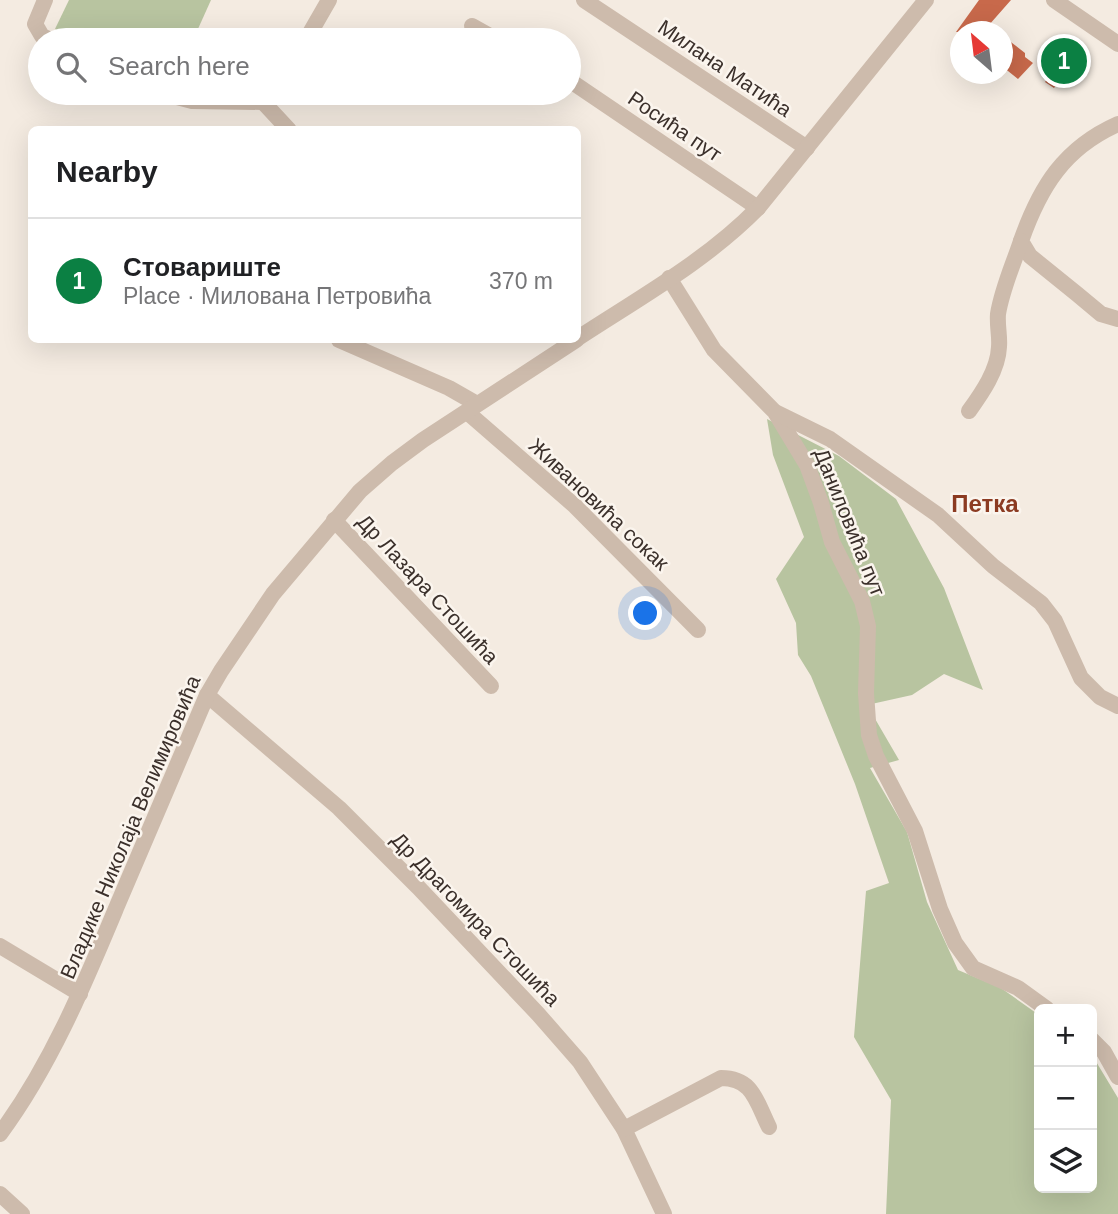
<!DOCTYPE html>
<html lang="en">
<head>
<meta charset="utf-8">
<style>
	body { margin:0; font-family:Helvetica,sans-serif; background:#f6f6f6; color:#202124 }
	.controls { position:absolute; right:21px; bottom:21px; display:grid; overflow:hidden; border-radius:10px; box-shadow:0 7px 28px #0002 }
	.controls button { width:63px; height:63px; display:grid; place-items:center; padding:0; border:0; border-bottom:2px solid #e0e0e0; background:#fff; color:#202124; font:35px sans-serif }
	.compass { position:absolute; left:950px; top:21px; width:63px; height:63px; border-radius:50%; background:#fff; box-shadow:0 7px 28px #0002; rotate:332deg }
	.you { position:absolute; left:646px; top:614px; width:24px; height:24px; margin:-18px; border:5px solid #fff; border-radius:50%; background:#1a73e8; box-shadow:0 0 0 10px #1a73e833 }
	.badge { display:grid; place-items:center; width:46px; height:46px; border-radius:50%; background:#0b8043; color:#fff; font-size:23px; font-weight:700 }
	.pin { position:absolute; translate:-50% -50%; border:4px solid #fff; box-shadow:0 2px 7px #0006 }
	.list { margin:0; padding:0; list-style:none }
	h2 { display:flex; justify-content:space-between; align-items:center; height:91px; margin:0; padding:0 28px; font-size:30px }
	h2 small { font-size:23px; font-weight:400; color:#757577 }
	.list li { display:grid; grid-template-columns:46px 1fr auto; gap:21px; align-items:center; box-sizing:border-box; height:126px; padding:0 28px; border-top:2px solid #e0e0e0 }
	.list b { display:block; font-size:26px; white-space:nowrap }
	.list p { margin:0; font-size:23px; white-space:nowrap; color:#757577 }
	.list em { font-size:23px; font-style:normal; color:#757577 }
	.icon { flex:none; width:38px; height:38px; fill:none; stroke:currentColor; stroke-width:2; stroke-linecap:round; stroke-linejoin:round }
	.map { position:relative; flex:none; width:1118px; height:1214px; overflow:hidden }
	.search { position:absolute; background:#fff; box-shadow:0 7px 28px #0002; left:28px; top:28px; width:553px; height:77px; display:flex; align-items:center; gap:18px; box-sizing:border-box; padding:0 24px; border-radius:38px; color:#757577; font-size:26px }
	.panel { position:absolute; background:#fff; box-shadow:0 7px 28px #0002; left:28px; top:126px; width:553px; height:217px; border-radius:10px }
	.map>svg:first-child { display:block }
	.green { fill:#b8c4a0 }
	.building { fill:#c8694b }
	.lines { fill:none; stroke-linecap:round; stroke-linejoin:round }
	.minor { stroke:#cdbbac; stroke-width:16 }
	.labels { text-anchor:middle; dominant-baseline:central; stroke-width:5; stroke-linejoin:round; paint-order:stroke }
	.street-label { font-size:21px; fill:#3b302b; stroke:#fbf5ee }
	.quarter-label { font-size:24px; font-weight:bold; fill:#8c3b22; stroke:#fbf5ee }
</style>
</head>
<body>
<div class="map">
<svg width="1118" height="1214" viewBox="0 0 1118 1214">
	<rect width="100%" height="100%" fill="#f4ebe1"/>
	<g class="green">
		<path d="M69,0H211L193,40H80L55,29Z"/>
		<path d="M767,419L839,456L896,499L944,588L983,690L944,674L912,695L867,705L899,760L870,768L907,832L927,902L958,970L1001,988L1039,1015V1188H1092V1055L1118,1098V1214H886L891,1100L854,1037L866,891L889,883L855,784L811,676L798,655L796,623L776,579L804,537L773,455Z"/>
	</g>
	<g class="building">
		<path d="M979,0H1011L989,25L997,32H956Z"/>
		<path d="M1066,35L1080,46L1078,52L1081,54L1054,88L1045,82L1057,65L1048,57Z"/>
		<path d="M1003,36L1025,53V57L1033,63L1018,79L1003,67Z"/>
	</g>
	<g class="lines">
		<g class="minor">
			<path d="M45,0L35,24L42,36L51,40"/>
			<path d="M584,0L807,148"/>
			<path d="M1054,0L1118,44"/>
			<path d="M472,26L497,40"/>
			<path d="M306,40L329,0"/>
			<path d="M569,80L758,208"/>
			<path d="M162,93L192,101L263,102"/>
			<path d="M276,93L263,102L289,130"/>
			<path d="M1118,124C1064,148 1040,187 1021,241L1030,256L1077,294L1101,314L1118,319"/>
			<path d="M669,278L714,350L775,412L807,465L821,503L832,542L862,601L868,626L866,693L869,735L876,756L915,831L940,909L955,943L973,968L1018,988L1047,1009"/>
			<path d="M578,338C639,298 706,261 758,208L926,0"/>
			<path d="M339,340L449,388L477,404"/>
			<path d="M969,411C982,393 998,370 999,347C1000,336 997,326 998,314C1002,289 1013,265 1021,241"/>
			<path d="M467,412L575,506L698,630"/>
			<path d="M777,413L830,439L938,515L993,566L1041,603L1055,621L1081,678L1100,697L1118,706"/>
			<path d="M334,520L491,686"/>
			<path d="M207,695L339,808L418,887L538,1014L580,1062L624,1129L664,1214"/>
			<path d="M0,946L80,994"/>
			<path d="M1092,1040L1104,1052L1118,1077"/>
			<path d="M624,1129L721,1078C753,1078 756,1101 769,1127"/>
			<path d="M0,1134C51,1065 84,985 117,906C147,836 177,765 207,695L221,671L273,594L360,491L392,463L423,440L576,340"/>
			<path d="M0,1194L22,1214"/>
		</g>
	</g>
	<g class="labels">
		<g class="street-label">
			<text transform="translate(725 68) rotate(34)">Милана Матића</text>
			<text transform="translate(675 126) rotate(34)">Росића пут</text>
			<text transform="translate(599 504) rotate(43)">Живановића сокак</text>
			<text transform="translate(850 522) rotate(68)">Даниловића пут</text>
			<text transform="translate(428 589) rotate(47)">Др Лазара Стошића</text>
			<text transform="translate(130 827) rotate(-67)">Владике Николаја Велимировића</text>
			<text transform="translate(476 919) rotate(46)">Др Драгомира Стошића</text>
		</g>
		<g class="quarter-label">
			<text x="985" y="503">Петка</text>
		</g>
	</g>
</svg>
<div class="controls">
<button>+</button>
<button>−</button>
<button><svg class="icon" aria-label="layers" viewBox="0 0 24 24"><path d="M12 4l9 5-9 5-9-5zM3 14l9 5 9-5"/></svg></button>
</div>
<svg class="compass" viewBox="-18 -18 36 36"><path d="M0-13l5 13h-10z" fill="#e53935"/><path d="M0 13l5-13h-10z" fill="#757577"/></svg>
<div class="you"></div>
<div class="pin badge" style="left:1064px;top:61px">1</div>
<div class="search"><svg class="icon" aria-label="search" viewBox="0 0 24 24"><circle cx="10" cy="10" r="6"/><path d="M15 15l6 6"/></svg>Search here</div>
<section class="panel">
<h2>Nearby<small></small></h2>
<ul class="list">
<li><span class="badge">1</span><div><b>Стовариште</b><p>Place · Милована Петровића</p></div><em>370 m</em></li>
</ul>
</section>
</div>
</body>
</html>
